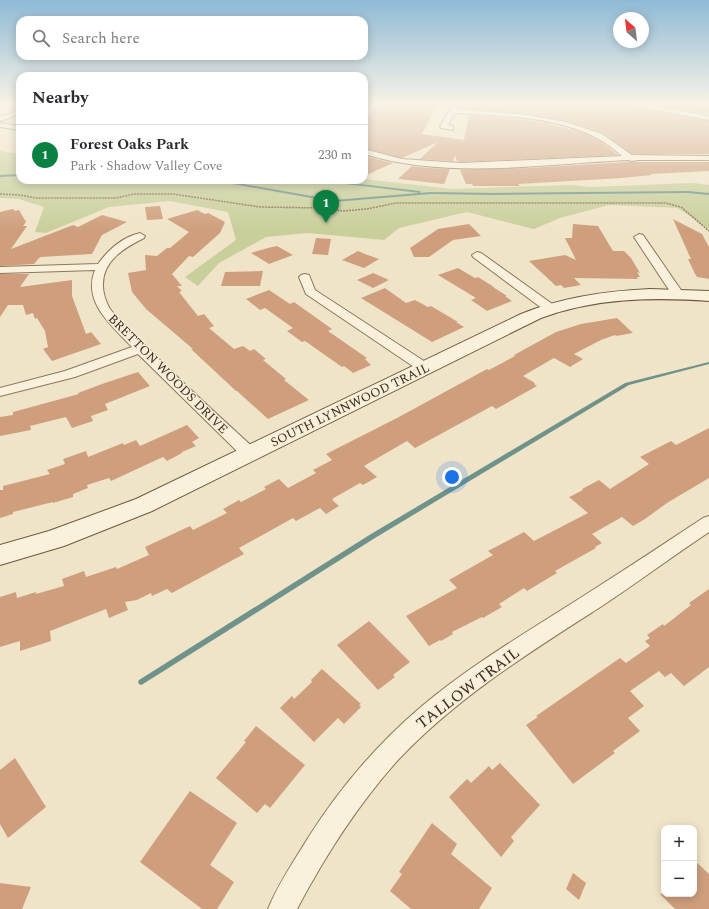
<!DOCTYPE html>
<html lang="en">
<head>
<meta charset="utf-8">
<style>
	body { margin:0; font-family:Spectral,serif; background:#f2f2f3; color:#2b2b33 }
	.controls { position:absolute; right:12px; bottom:12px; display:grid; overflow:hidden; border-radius:8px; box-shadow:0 2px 10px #0003 }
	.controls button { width:36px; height:36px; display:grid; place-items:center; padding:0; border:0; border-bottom:1px solid #e1e1e2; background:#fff; color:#2b2b33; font:20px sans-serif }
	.compass { position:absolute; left:613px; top:12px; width:36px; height:36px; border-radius:50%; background:#fff; box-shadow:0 2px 10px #0003; rotate:332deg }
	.you { position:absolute; left:452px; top:477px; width:14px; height:14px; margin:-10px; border:3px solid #fff; border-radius:50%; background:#1a73e8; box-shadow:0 0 0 6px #1a73e833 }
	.badge { display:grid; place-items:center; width:26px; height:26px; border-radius:50%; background:#0b8043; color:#fff; font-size:13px; font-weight:700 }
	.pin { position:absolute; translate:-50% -33px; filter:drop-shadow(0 1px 2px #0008) }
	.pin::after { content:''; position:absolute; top:21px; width:14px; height:12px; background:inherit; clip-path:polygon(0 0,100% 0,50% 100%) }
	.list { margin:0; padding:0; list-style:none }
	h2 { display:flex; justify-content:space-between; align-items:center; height:52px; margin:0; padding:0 16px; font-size:17px }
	h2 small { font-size:13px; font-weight:400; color:#7c7c81 }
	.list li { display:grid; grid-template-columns:26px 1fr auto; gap:12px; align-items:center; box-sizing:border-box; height:60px; padding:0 16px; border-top:1px solid #e1e1e2 }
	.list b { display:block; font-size:15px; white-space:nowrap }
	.list p { margin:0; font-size:13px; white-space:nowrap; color:#7c7c81 }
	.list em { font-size:13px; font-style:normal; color:#7c7c81 }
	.icon { flex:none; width:22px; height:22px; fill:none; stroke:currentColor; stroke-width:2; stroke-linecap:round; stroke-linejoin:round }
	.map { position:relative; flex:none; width:709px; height:909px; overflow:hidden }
	.search { position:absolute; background:#fff; box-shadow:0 2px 10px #0003; left:16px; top:16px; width:352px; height:44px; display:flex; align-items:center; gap:10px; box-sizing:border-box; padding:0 14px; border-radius:12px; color:#7c7c81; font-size:15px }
	.panel { position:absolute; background:#fff; box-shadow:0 2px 10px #0003; left:16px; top:72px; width:352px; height:112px; border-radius:12px }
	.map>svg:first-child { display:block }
	.green { fill:#c9cf9b }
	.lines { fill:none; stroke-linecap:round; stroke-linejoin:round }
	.stream { fill:#6f938a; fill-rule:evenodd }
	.building { fill:#cf9f7d }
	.street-casing { stroke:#8d765c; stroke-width:2 }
	.secondary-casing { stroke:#6f573f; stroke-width:2 }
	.path { stroke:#8d765c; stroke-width:1.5; stroke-dasharray:2 1; stroke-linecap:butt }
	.street { fill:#faf1dc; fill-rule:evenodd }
	.secondary { fill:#faf1dc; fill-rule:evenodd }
	.labels { text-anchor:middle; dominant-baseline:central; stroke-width:3; stroke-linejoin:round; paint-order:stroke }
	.street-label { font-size:13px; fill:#3d2e20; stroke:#f7eed8 }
	.near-street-label { font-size:16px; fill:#3d2e20; stroke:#f7eed8 }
</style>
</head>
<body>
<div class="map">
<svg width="709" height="909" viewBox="0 0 709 909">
	<rect width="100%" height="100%" fill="#f0e4c8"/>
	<path class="green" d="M0,151L20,154V180H364V179L452,189L571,185L590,187L693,183L709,185V229L678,208L609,205L560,218L534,229L467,212L399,228L384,240L308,233L266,237L219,263L198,286L185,277L236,240L228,212L170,201L109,207L46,233L35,232L44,207L19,199L0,198Z"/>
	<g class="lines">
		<g class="stream">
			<path d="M20,174V176L0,177V175Z"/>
			<path d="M156,180H167L192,182L227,181L334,200L431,192L494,193L688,191L709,193V195L688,193L494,195L431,194L334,202L227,183L192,184L157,181Z"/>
			<path d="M319,180H327L420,191L421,192L420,193L320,181Z"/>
			<path d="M709,362V364L629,385L375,538L143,684L141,685L139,684L138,682L139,680L371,534L625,383Z"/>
		</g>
	</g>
	<g class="building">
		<path d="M379,103L416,105L418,103H438L433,110H435L422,134L464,140L469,115L509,118L545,123L580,132L600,141L618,155L461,162L457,161L455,155L453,161L420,159L438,142L402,158L364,148V121Z"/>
		<path d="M475,103H624L628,106L709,121V154H632L603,133L566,121L527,114L470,109L471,105Z"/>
		<path d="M644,103H688L709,107V114Z"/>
		<path d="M364,156L393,163L364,176Z"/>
		<path d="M628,162H709V171L650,174L652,175L621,178H622L518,184L520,186H473L472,184H466L460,170L529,168Z"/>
		<path d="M412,166L429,168L450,169L444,184L398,179Z"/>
		<path d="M160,206L163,219L147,220L145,207Z"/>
		<path d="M13,209L15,211L19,210L26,222L23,226H27L11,249L73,225L78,227L102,215L127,222L102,235L92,254L41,257L39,258L34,264L0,266V212Z"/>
		<path d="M197,210L205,214L208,213L225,222L220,233L193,257L189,256L172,274L182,286H177L182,291L179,292L198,316L204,314L214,326L209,328L234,349L243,346L250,351L254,349L266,359L263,360L286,379L284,380L309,400L268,419L237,391H236L191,349H193L146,309L132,292L128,273L146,270L145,255L157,256L167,248H170L189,232L167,219Z"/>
		<path d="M673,219L702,234L709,247V279L697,277L695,274L688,259H691Z"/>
		<path d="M469,224L481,236L453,240L429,257H414L410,248L438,229Z"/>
		<path d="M573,224L598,226L613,251H624L631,258L640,273L637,272L640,277H637L638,279L574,278L581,285L564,288L561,285L556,286L529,261L565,255L576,260L565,238H572Z"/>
		<path d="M316,238L331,239L328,255L312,254Z"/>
		<path d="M277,246L293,255L269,264L251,253L268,248Z"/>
		<path d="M358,251L365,254L379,259L364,268L342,260Z"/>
		<path d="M458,268L475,278L478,277L494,287H493L507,296H505L512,301L487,311L471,300L476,298L438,275Z"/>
		<path d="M263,271L260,286H221L225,272Z"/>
		<path d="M373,273L389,280L373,288L357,280Z"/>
		<path d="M0,274H29L20,287L72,280V296L86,334L91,332L101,344L52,361L43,349L48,347L45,331L37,318L35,319L33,313L26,315L23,305H8L0,317Z"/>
		<path d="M385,288L406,303L415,300L428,307L431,306L458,322H456L464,327L432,342L361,298Z"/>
		<path d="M269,290L290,304L294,302L332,329L328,331L367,358L365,359L371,365L353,373L344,366L342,367L305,341L302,342L287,331L293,328L265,308L260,310L246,299Z"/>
		<path d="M617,318L633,333L616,336L615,335L601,340L574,354L583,359L570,367L554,358L523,376L535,383L534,384L537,386L496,409L492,406L415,448L407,441L364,466L377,477L363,485L360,483L332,499L334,500H332L339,506L326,514L320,508L296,521L293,518L239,548L244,554L172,593L167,589L152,596L151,593L137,600L125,602L128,610L109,618L106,609L50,631L51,641L20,651V641L0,647V597L16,592L17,598L36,592V594L64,586L62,579L84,571L86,577L116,567L117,569L149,555L145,547L190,526L193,530L227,513L223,509L239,500L241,502L266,489L264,487L279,479L288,488L316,473L313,470L332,460L326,454L397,418L487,369L489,370L515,356L514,355L556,332L581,324Z"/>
		<path d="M138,372L150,386L105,404L108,410L91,416L93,421L72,428L66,417L30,426L31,430L0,436V417L13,415V412L79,394L78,393L102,384Z"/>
		<path d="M187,425L199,438L192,442L196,446L182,452V453L167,461L163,457L111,481L109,478L87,485L88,488L73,494V497L53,503V502L13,512V514L0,518V490H3V486L50,474L47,470L65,464L63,459L86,451L88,457L123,443L124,445L136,440L140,446Z"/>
		<path d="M709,428V478L667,503L645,519L633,526L622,517L592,534L602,543L595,547L596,548L555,571L557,573L527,591L524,588L499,604L502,607L483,618L482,617L452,632L453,634L441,641L440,640L429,646L406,616L457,588L449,580L493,555L488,551L524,532L534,541L588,513L569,497L583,490L582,489L599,480L610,489L649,464L640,457L671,441L676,445Z"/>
		<path d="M709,589V667L684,686L671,673L665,677L659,671L630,691L644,706L628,718L640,731L613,751L615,753L573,784L526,725L538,717L536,716L620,658L626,663L650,646L645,641L650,638L647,635L663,624L664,626L691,605L689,603Z"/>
		<path d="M369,621L410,662L393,675L395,677L378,690L337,645Z"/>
		<path d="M322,669L361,704L359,705L361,707L344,724L338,718L314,742L280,708L292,696L294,699L312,682L311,680Z"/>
		<path d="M256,726L305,765L270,808L265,804L257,813L216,778L246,742L244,741Z"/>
		<path d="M15,758L46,807L8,838L0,824V770Z"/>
		<path d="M500,763L540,805L511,837L514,841L501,857L449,797L467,779L471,783L489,766L492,770Z"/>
		<path d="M190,791L237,823L210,865L234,882L217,909H202L140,862Z"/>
		<path d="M432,823L457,844L451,854L492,888L479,909H411L390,891L402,874L399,872Z"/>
		<path d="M694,860L709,874V909H675L660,894H694Z"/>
		<path d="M573,873L586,883L579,900L566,889Z"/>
		<path d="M0,883L31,887L22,909H0Z"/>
	</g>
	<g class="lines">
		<defs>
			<g id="street">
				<path d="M454,103H460L457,109L527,115L566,122L602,134L632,155L709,156V160H638L632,161L628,160C541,164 450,180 364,154V149L402,159L461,163L622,156C614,149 606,143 597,138C554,116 502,116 455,113L448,125L453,126V130L441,128L440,126Z"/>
				<path d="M625,103H637L709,116V120L628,105Z"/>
				<path d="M20,110V114L0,121V117Z"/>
				<path d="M0,123L20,126V130L0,127Z"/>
				<path d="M140,233L145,236L144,238C124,248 102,261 103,286C103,293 106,302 110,309C120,322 134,334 146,346C181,382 219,416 256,450L258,454L256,458L250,459L244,458L138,354L75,377L0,396V388L65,371L132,347C112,326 82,302 95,270L0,273V267L98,264C108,250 123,237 140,233Z"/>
				<path d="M639,234L643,235L683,293L681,295H673L671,293L634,237Z"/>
				<path d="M477,252L481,253L555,306L557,309L555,312H547L473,257L472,255Z"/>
				<path d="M305,274L309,275L315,290L430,365L432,368L430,371L425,372L420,371L306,294L299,277L301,275Z"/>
				<path d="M709,516V532C673,556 638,582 602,606C530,652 456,698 397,761C357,806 325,856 297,909H268C278,884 294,861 308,838C339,789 377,744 422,706C477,660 539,625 599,586C634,564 668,541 703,518Z"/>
			</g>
			<path id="secondary" d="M650,289L709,291V301C652,297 595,298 541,318L152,511L64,546L0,565V545L49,531L136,499L521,314C562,297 606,291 650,289Z"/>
		</defs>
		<use href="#street" class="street-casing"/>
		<use href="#secondary" class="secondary-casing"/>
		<path class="path" d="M0,194L20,195L36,198H116L134,194H173L260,207L322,208L343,211L367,209L396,203H665L681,207L709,231"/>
		<use href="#street" class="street"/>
		<use href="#secondary" class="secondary"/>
	</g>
	<linearGradient id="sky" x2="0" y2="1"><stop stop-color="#8fbad6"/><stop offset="0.45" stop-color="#f8f3e6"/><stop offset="1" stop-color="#f8f3e6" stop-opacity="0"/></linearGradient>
	<rect width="709" height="230" fill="url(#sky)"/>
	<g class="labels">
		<g class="street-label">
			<text transform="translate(168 374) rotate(45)">BRETTON WOODS DRIVE</text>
			<text transform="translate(350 405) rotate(-26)">SOUTH LYNNWOOD TRAIL</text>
		</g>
		<g class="near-street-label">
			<text transform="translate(468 688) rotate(-37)">TALLOW TRAIL</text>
		</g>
	</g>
</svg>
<div class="controls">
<button>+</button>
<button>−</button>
</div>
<svg class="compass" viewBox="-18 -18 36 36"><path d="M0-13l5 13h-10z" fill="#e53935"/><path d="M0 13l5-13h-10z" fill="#7c7c81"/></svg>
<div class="you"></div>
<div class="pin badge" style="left:326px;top:223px">1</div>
<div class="search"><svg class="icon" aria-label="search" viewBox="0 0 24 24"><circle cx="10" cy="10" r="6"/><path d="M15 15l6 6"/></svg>Search here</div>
<section class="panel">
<h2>Nearby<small></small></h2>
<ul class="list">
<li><span class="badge">1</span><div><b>Forest Oaks Park</b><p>Park · Shadow Valley Cove</p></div><em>230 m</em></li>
</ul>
</section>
</div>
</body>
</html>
